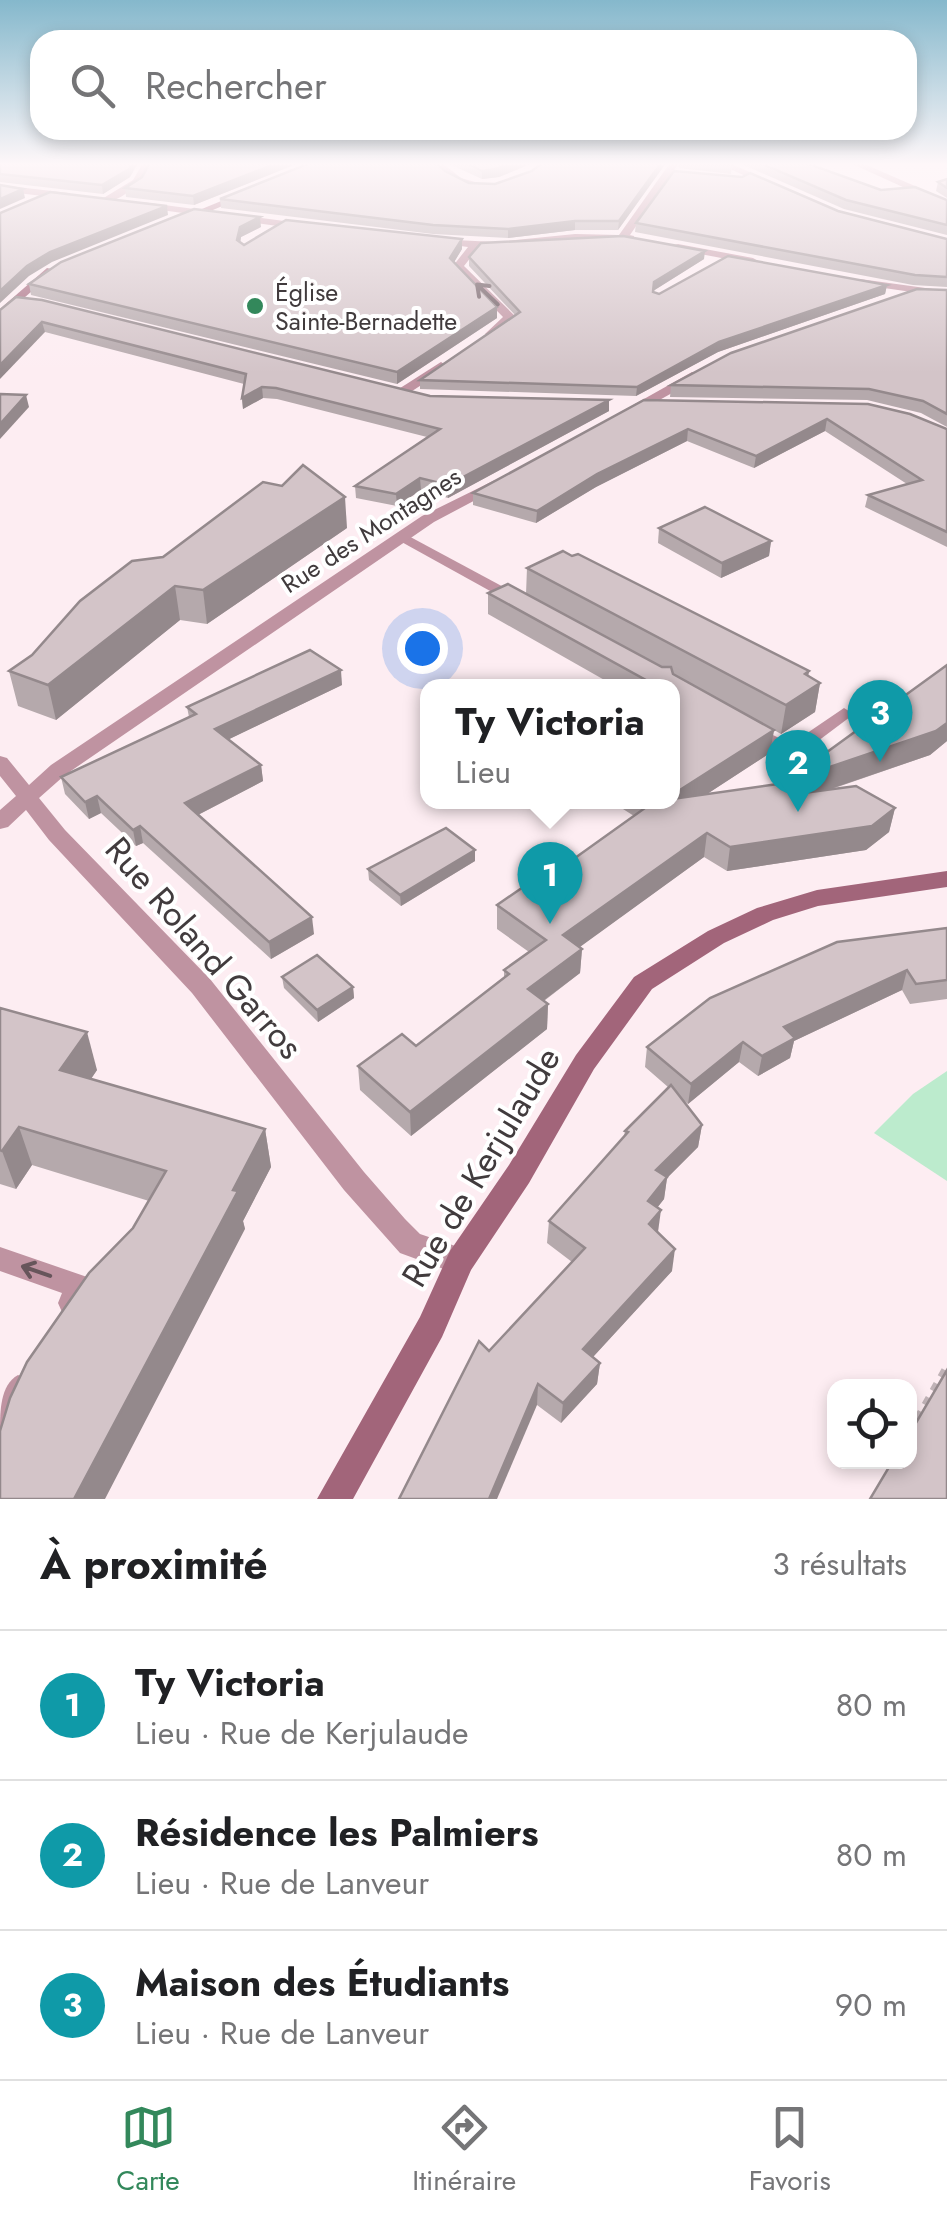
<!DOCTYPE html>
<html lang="fr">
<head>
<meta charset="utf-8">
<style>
	body { margin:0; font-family:Jost,sans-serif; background:#f2f2f2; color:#202124 }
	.controls { position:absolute; right:30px; bottom:30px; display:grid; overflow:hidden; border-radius:20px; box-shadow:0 5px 15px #0003 }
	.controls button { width:90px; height:90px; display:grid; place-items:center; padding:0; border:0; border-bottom:2px solid #e0e0e0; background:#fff; color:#202124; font:50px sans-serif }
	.you { position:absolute; left:422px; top:648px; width:35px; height:35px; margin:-25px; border:8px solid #fff; border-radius:50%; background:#1a73e8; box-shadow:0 0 0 15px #1a73e833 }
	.badge { display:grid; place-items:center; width:65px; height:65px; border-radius:50%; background:#33885b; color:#fff; font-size:32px; font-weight:700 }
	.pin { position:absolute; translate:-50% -82px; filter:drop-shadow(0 2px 5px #0008) }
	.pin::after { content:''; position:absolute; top:52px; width:35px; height:30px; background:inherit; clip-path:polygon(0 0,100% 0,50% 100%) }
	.popup { position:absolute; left:420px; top:679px; width:260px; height:130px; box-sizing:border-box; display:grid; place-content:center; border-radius:20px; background:#fff; filter:drop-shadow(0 2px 8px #0005); font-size:32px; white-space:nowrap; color:#757577 }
	.popup b { font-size:38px; color:#202124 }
	.popup::after { content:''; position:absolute; left:50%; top:100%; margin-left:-20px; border:20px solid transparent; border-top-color:#fff }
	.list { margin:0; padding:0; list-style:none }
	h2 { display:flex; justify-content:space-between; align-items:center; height:130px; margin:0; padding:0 40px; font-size:42px }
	h2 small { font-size:32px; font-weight:400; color:#757577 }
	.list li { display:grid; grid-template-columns:65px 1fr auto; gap:30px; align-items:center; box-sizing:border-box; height:150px; padding:0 40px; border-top:2px solid #e0e0e0 }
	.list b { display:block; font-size:38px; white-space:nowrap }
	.list p { margin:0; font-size:32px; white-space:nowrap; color:#757577 }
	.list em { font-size:32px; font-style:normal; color:#757577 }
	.icon { flex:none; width:55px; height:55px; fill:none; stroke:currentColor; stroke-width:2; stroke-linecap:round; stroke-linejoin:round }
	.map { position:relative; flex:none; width:947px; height:1499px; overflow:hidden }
	.search { position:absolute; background:#fff; box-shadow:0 5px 15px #0003; left:30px; right:30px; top:30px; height:110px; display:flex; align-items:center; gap:25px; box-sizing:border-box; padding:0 35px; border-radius:30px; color:#757577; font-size:38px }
	.sheet { height:580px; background:#fff }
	nav { display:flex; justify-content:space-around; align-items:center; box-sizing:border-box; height:140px; border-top:2px solid #e0e0e0; background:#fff; font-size:28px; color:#757577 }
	nav a { display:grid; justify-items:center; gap:5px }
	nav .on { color:#33885b }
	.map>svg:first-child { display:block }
	.green { fill:#bcebcd }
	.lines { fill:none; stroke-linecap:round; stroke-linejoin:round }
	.path { stroke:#c0b3b7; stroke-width:9; stroke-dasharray:8 8; stroke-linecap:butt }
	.lane { fill:#bf93a1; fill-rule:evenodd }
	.street { fill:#bf93a1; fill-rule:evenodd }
	.secondary { fill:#a2657a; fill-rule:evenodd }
	.wall { fill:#b5a9ac }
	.shaded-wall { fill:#94898c }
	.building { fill:#d3c4c8; stroke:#94898c; stroke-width:2.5 }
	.oneway { stroke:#67555b }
	.poi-dot { fill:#33885b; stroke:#fff; stroke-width:4 }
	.labels { text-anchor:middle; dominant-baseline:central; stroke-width:8; stroke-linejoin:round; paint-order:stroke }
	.far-poi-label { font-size:25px; fill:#413b3d; stroke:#fff; text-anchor:start }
	.far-street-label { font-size:25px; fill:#413b3d; stroke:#fff }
	.near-street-label { font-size:35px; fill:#413b3d; stroke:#fff }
</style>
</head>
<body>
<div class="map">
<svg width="947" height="1499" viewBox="0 0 947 1499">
	<rect width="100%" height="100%" fill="#fdedf2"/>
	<path class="green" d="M947,1071V1181L874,1133L913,1094Z"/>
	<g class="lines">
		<path class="path" d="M910,1433L947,1368"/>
		<g class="lane">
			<path d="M403,533L520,596L523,599L520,602H510L398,540L396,537Z"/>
			<path d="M844,708L852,713L850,717L798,756L792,757L744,730L753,725L791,744Z"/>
			<path d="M0,1247L90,1278L94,1287L80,1312L71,1315L62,1312L58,1303L62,1293L0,1271Z"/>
			<path d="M18,1375L28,1379L32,1389L10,1429L0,1433C0,1411 0,1385 18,1375Z"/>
		</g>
		<g class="street">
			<path d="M143,163H152C141,182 124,201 102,203V199L133,180Z"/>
			<path d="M432,163H442L461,178L482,184L477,187L455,182Z"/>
			<path d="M670,163H679L630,235L634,236V240H575L479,247L464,266L516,317L495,337L485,334L503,317L453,266L468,247L430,242L435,239L495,242L575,234L619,235Z"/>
			<path d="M717,163H730L775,184L767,186Z"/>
			<path d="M850,163H862L947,200V207Z"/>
			<path d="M0,185L69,193L74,196L69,199L0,191Z"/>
			<path d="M142,202L307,224L312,227L307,230L139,207Z"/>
			<path d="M678,244L753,258L758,261L753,264L674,249V245Z"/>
			<path d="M860,279L947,291V297L856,284L854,282Z"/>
			<path d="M441,362L447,366L446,369L406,395L394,392Z"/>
			<path d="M692,372L697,373V379L631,416L619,413Z"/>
			<path d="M495,480L502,484L500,487L434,522L65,775L39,798L65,830L210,979L364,1172L405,1219L420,1234L470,1251L475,1261L470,1271L460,1275L400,1253L344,1190L192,993L49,840L26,810L8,827L0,829V810L16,796L0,776V756L7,758L29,785L51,765L422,516Z"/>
		</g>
		<g class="secondary">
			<path d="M243,192L251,194L189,220L180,218Z"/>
			<path d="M47,268L56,270L0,319V309Z"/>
			<path d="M947,871V887L818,906L773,920L724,943L652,989L594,1069L529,1183L471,1270L442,1337L353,1499H317L420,1317L450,1251L509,1165L576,1055L634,977L708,931L757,908L817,890Z"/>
		</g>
	</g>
	<g class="wall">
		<path d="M0,163H138L130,177L103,194L0,182Z"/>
		<path d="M150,163H299L194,205L126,197L125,188L142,177Z"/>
		<path d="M447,163H533L499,177L482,179Z"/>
		<path d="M542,163H666L618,230H575L508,238L433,234L221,208L220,199L445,171L469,183L495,184L532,171Z"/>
		<path d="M678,163H729L732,165L731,174L679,168Z"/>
		<path d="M739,163H806L881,190L947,200V235L844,209Z"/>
		<path d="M947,179V198L936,191L938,182Z"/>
		<path d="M838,211L947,239V287L913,285L635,232L636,223Z"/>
		<path d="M261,227L241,237L240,242L244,245L462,249L454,262L497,307V318L397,384L31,295L29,284Z"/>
		<path d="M469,257L704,259L653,291L659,294L887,285L885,294L718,352L636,396L420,389V380L515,315L469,266Z"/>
		<path d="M947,290V427L921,413L867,400L670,397L671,385Z"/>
		<path d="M0,310L430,396L609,411L448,498L421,490L397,506L356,498L355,486L427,437L277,399L263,398L243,409L242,398L244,384L45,332Z"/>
		<path d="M644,400L947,429V547L865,507L868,495L907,484L825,431L754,468L687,441L596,487L536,523L473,505V493Z"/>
		<path d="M347,528L207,624L180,620L56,720L18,706L9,671L32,655L80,601Z"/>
		<path d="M659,528L771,541L769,556L721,578L658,543Z"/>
		<path d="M527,568L809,671L808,676L820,683L815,712L781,734L774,730L770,753L707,794L801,793L805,768L947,665V741L930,755L829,790L895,808L889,832L866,850L727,871L704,857L579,947L582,949L580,973L544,1001L548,1004L547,1029L411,1136L360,1090L358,1066L416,1046L504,978V970L529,952L497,929V905L547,878L634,816L612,802H672V686H615L488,614V593L526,594Z"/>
		<path d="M342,685L229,739L261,765L263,781L198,815L314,934L271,959L143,843L136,846L101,813L89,819L65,794L61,777L189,717L187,707Z"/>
		<path d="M475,861L401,906L369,880L368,869Z"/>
		<path d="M947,928V999L910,1004L902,990L794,1041L790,1058L758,1076L739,1062L688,1104L682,1099L702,1125L698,1147L667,1178L664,1199L657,1208L658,1232L672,1271L593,1357L600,1363L597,1384L561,1423L537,1405L489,1351L572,1262L547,1243L549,1221L624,1136L625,1131L668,1087L645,1067L647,1047Z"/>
		<path d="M282,977L353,987L354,998L318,1022L284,988Z"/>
		<path d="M0,1008L97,1070L91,1079L265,1129L271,1167L243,1221L245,1229L133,1228L149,1201L32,1165L16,1189L0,1184Z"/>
	</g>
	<g class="shaded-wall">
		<path d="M132,163H138L130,177L103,194L102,185Z"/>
		<path d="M277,163H299L194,205L193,196Z"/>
		<path d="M512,163H533L499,177L482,179V171Z"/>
		<path d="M661,163H666L618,230L619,221Z"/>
		<path d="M23,189L25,198L0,209V199Z"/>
		<path d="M167,206L168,215L52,262L29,276L0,303V291L27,266L50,252Z"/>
		<path d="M260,217L261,227L241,237L239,250L237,240L240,227Z"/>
		<path d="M575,221V230L508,238V229Z"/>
		<path d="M462,239V249L450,269V258Z"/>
		<path d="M705,251L704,259L653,291L654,282Z"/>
		<path d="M887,285L885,294L718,352L636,396L637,387L719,342Z"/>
		<path d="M497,307V318L397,384V372Z"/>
		<path d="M42,322L45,332L0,379V365Z"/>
		<path d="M262,387L263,398L243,409L242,398Z"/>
		<path d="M26,395L29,407L0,439V424Z"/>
		<path d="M609,400V411L448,498V485Z"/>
		<path d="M827,419L825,431L754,468L756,456Z"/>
		<path d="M688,429L687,441L596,487L536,523L537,511L597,474Z"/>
		<path d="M420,478L421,490L397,506L396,494Z"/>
		<path d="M345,497L347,528L207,624L203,590Z"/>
		<path d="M771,541L769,556L721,578L722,563Z"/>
		<path d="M175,586L180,620L56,720L48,685Z"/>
		<path d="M341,670L342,685L217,745L215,729Z"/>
		<path d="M809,671L805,692L820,683L815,712L781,734L786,705L805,674Z"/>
		<path d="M947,723V741L930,755L804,798L809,774Z"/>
		<path d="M774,730L770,753L661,824L672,802V795Z"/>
		<path d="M261,765L263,781L188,820L185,803Z"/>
		<path d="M97,796L101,813L89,819L85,802Z"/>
		<path d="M895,808L889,832L866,850L727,871L730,847Z"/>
		<path d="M140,826L143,843L136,846L133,830Z"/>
		<path d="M707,833L704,857L562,960L563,935Z"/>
		<path d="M475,850V861L401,906L400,895Z"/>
		<path d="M312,917L314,934L271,959L269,942Z"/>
		<path d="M582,949L580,973L527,1013L528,989Z"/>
		<path d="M907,970L902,990L794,1041L790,1058L758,1076L762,1056L784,1027Z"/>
		<path d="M353,987L354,998L318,1022L317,1010Z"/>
		<path d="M548,1004L547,1029L411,1136L410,1112Z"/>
		<path d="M87,1032L97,1070L71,1108L60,1070Z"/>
		<path d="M743,1042L739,1062L688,1104L691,1084Z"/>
		<path d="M702,1125L698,1147L667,1178L664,1199L645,1223L648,1201L656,1170Z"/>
		<path d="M19,1127L32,1165L16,1189L2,1151Z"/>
		<path d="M265,1129L271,1167L243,1221L245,1229L105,1499H74Z"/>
		<path d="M661,1210L658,1232L649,1224Z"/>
		<path d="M675,1249L672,1271L581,1370L583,1349Z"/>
		<path d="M600,1363L597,1384L561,1423L563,1403Z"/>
		<path d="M538,1384L537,1405L497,1499H489Z"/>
	</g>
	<g class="building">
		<path d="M0,163H132L129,169L102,185L0,174Z"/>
		<path d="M150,163H277L193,196L125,188L142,177Z"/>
		<path d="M310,163H436L445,171L469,183L495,184L532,171L542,163H661L619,221H575L508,229L433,225L220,199Z"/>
		<path d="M466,163H512L499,168L482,171Z"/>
		<path d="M760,163H806L881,190L915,187L947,200V225L846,200Z"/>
		<path d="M674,171L742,177L750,173L838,211L947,239V277L915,275L636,223Z"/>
		<path d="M947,179V188L938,182Z"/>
		<path d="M0,185L23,189L0,199Z"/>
		<path d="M50,192L167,206L50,252L27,266L0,291V213Z"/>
		<path d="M194,209L260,217L240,227L237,240L244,245L286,220L462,239L450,258L497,307L397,372L29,284L61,262Z"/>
		<path d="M623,236L705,251L654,282L653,292L659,294L728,256L887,285L719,342L637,387L420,380L520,312L469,257L481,243Z"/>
		<path d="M917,289L947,290V414L923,401L869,389L671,385L731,353Z"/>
		<path d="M16,297L42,300L430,396L609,400L448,485L420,478L396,494L355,486L440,429L276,388L262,387L242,398L246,374L42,322L0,365V310Z"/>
		<path d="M0,394L26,395L0,424Z"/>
		<path d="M644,400L868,404L910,414L947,429V532L868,495L922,480L827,419L756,456L688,429L597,474L537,511L473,493Z"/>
		<path d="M303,465L345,497L203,590L175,586L48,685L9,671L32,655L80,601L132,561L163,557L263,482L282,486Z"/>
		<path d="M705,507L771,541L722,563L659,528Z"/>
		<path d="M563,551L572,556L578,554L809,671L805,674L820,683L786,705L527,568Z"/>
		<path d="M508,584L662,667H671L673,674L774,730L672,795V686H649L653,684L488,593Z"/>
		<path d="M310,650L341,670L215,729L261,765L185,803L312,917L269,942L140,826L133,830L97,796L85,802L61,777L196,714L187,707Z"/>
		<path d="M947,665V723L936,731L809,774L805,768Z"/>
		<path d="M792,782L795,794L856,786L895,808L872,826L730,847L707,833L563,935L582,949L528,989L548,1004L410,1112L358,1066L402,1034L416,1046L509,974L504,970L546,940L497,905L542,874L547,878L652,803L649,802H672V799Z"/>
		<path d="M446,828L475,850L400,895L368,869Z"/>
		<path d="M947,928V980L916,984L907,970L784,1027L795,1038L762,1056L743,1042L691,1084L647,1047L710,998L837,942Z"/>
		<path d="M317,955L353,987L317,1010L282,977Z"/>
		<path d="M0,1008L87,1032L60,1070L265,1129L233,1190L238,1191L74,1499H0V1431L10,1398L27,1362L89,1273L133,1228L166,1171L19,1127L2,1151L0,1150Z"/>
		<path d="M671,1085L702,1125L656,1170L667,1177L648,1201L661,1210L649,1224L675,1249L583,1349L600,1363L563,1403L538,1384L489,1499H399L479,1341L489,1351L585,1248L549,1221L628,1132L625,1131Z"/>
		<path d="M947,1370V1499H870L892,1462H910V1433Z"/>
	</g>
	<defs><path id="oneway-shaft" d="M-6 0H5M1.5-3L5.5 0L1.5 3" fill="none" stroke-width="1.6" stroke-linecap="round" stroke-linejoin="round" transform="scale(2.5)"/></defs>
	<g class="oneway">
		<use href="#oneway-shaft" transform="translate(487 294) rotate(-136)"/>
		<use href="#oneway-shaft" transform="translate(36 1271) rotate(-161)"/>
	</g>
	<linearGradient id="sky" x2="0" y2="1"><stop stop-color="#85b8cc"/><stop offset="0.44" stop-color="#fef7f9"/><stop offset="1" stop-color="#fef7f9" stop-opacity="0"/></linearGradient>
	<rect width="947" height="373" fill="url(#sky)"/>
	<circle class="poi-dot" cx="255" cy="306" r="10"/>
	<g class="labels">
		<g class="far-poi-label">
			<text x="275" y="292">Église<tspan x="275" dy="29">Sainte-Bernadette</tspan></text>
		</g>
		<g class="far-street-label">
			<text transform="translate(371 530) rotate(-33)">Rue des Montagnes</text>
		</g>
		<g class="near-street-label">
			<text transform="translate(204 948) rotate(49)">Rue Roland Garros</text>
			<text transform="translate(481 1167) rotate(-59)">Rue de Kerjulaude</text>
		</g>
	</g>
</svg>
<div class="controls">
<button><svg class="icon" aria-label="locate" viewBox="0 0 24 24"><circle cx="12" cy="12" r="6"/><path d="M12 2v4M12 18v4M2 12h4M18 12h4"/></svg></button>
</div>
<div class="you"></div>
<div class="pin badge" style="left:550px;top:924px;background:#0f9aa8">1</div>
<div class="popup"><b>Ty Victoria</b>Lieu</div>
<div class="pin badge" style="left:798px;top:812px;background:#0f9aa8">2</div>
<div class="pin badge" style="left:880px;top:762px;background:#0f9aa8">3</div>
<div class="search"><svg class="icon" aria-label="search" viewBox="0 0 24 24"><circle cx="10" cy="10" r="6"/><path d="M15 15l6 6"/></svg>Rechercher</div>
</div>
<section class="sheet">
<h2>À proximité<small>3 résultats</small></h2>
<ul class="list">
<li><span class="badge" style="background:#0f9aa8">1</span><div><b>Ty Victoria</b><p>Lieu · Rue de Kerjulaude</p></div><em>80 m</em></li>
<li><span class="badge" style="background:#0f9aa8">2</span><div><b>Résidence les Palmiers</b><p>Lieu · Rue de Lanveur</p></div><em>80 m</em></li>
<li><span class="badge" style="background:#0f9aa8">3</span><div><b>Maison des Étudiants</b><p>Lieu · Rue de Lanveur</p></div><em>90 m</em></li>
</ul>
</section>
<nav>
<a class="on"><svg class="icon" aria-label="map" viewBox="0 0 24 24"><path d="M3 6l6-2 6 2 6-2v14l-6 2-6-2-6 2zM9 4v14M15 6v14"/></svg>Carte</a>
<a><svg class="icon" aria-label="directions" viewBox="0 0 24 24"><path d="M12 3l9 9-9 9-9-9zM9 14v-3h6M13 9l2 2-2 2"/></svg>Itinéraire</a>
<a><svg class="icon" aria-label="saved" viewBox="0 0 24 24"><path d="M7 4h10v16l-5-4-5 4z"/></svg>Favoris</a>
</nav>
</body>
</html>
